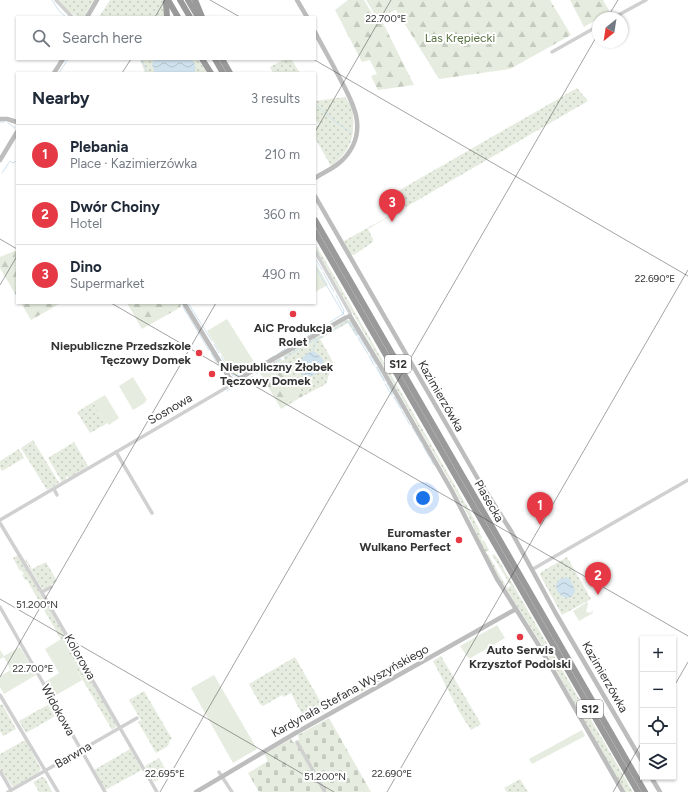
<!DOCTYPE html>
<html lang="en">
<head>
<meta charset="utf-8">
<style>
	body { margin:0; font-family:Figtree,sans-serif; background:#f2f2f3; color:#1f2937 }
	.controls { position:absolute; right:12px; bottom:12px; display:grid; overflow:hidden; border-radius:0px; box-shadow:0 1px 3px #0004 }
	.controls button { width:36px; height:36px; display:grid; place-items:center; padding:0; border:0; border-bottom:1px solid #e0e1e3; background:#fff; color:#1f2937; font:20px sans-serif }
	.compass { position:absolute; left:592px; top:12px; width:36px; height:36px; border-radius:50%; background:#fff; box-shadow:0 1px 3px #0004; rotate:210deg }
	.you { position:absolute; left:423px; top:498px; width:14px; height:14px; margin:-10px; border:3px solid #fff; border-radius:50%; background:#1a73e8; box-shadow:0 0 0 6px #1a73e833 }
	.badge { display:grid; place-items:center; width:26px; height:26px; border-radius:50%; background:#e63946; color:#fff; font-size:13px; font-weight:700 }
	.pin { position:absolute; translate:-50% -33px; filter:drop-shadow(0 1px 2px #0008) }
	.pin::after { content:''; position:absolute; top:21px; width:14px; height:12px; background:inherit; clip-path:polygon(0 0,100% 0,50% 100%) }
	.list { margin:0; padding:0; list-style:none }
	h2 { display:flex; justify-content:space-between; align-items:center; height:52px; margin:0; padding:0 16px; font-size:17px }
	h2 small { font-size:13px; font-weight:400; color:#747a83 }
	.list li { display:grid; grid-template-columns:26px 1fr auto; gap:12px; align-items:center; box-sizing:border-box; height:60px; padding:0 16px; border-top:1px solid #e0e1e3 }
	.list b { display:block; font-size:15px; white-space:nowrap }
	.list p { margin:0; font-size:13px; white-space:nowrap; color:#747a83 }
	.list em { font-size:13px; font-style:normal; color:#747a83 }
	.icon { flex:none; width:22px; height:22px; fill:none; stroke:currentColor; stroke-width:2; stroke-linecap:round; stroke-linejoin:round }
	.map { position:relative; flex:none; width:688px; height:792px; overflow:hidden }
	.search { position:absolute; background:#fff; box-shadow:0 1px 3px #0004; left:16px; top:16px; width:300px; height:44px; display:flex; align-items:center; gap:10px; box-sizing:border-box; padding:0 14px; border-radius:0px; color:#747a83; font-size:15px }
	.panel { position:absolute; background:#fff; box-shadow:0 1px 3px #0004; left:16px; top:72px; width:300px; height:232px; border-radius:0px }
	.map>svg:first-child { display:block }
	.grass { fill:url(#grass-dots) }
	.forest { fill:url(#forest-firs) }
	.cemetery { fill:url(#cemetery-stones) }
	.green { fill:#e6ecdf }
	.water { fill:url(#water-waves) }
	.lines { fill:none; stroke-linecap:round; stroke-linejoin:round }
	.stream { stroke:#cfe2ee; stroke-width:1 }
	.street { stroke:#d0d0d0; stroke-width:3.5 }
	.secondary { stroke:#bdbdbd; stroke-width:4.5 }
	.highway { stroke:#9a9a9a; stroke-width:6 }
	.ticks { fill:none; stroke:#333; stroke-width:1; stroke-opacity:0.45 }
	.poi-dot { fill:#e63946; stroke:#fff; stroke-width:1.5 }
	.labels { text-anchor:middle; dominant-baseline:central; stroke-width:4; stroke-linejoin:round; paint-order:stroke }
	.shield { fill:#fff; stroke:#707070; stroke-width:1 }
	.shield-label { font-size:11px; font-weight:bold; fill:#333 }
	.park-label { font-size:12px; fill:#56703f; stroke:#fff }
	.poi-label { font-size:12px; font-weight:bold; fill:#333; stroke:#fff }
	.street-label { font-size:12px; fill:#333; stroke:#fff }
	.ticks-label { font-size:10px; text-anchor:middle; fill:#333; stroke:#fff; stroke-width:4; stroke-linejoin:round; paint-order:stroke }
</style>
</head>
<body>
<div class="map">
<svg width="688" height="792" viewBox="0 0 688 792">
	<defs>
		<pattern id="grass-dots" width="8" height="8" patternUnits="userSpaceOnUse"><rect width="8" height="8" fill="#e6ecdf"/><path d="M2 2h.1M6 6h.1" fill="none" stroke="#c6cbc0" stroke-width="1.8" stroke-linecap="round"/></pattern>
		<pattern id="forest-firs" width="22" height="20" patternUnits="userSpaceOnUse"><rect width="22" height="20" fill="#e6ecdf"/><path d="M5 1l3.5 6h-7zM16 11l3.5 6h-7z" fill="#c6cbc0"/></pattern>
		<pattern id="cemetery-stones" width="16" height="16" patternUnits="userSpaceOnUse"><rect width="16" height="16" fill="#e6ecdf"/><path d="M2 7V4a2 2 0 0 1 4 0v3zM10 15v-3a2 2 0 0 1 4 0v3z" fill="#c6cbc0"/></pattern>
		<pattern id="water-waves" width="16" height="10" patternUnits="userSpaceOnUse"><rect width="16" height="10" fill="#cfe2ee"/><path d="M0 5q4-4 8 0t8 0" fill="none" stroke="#b2c2cd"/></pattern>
	</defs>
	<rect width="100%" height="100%" fill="#fff"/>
	<g class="grass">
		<path d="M59,0H94L85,15L83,17C72,17 65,9 59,0Z"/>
		<path d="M110,0H163L165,6V17H99Z"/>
		<path d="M140,59H198L206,71L204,73H145Z"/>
		<path d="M285,59H291L300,73H273L270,67Z"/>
		<path d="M577,88L588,101L406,207L398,191Z"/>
		<path d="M345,97C347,100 351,104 352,108C353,110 353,114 353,117C355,138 349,153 331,166L315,138V127L319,125L315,119V101Z"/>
		<path d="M400,210L368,229L373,239V242L354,255L350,254L344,241Z"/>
		<path d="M315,243L469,510L480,531L479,532L482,537L481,538L482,541L484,540L489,550L485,553L469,517L452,485L315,248Z"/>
		<path d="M346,320H350L359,334L356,336L348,323L320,339L333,362L326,384L303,396L282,361L271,367L270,364L280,358L282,361L285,359L283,356Z"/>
		<path d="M93,402L106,424L90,433L77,412Z"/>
		<path d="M33,440L59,483L47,490L21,448Z"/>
		<path d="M74,442L88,466L69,478L67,476L66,477V479L62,482L48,458Z"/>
		<path d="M19,449L24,458L2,471L0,467V461Z"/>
		<path d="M488,554L507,588L511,586L492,555L494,554L498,559L633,792H625L540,642L499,578L486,555Z"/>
		<path d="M18,555L109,711L117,726L112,730L74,665L75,664L27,580H25L22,575L24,574L21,570L20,571L13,558Z"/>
		<path d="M567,557L591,599L562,615L540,575L541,572Z"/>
		<path d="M26,559L32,569L46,562L57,581L44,589L42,588L25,560Z"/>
		<path d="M441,656L481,724L471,730L460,713L433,661Z"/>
		<path d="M295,657L324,708L385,676L386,678L330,709L326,711L323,709L322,710L324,712L305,721L298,727L297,725L305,720L291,693L284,697L282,695L263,706L260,704L249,684Z"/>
		<path d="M144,691L172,739L170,740L168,746L156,753L138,722L141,720L129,700Z"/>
		<path d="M51,703L57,715L26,733L19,721Z"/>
		<path d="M2,704L16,729L3,736L0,731V705Z"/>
		<path d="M25,740L41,769L38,773L14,787L12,786L0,768V754Z"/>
		<path d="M130,749L142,770L105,790L94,770Z"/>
		<path d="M159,758L168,774L154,782L145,766Z"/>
		<path d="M42,777L45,778L52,792H39L33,782Z"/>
		<path d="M520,779L528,792H507L504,788Z"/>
	</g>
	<g class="forest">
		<path d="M348,0H364L376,20L380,17L414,85L378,90L371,76L377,74L370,60L362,62L335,10Z"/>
		<path d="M366,0H550L571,35L510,69L439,79L396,10L377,18Z"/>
		<path d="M570,0H603L610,12L584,27Z"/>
		<path d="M17,250V297L0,268V257Z"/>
		<path d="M21,303H61L31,320Z"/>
		<path d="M127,303H184L180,305L181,307L142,329Z"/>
		<path d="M282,361L303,396L281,409L260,373Z"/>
	</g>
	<path class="cemetery" d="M329,718L371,792H259L248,773L268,761L264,754L291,739L293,742L296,743L299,739L298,735Z"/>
	<g class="green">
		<path d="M315,262L328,285L315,292Z"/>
		<path d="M227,319L256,365L238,376L234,375L207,331Z"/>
		<path d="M133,377L147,400L145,401L146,402L133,410L119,386Z"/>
		<path d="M105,395L119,418L109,425L108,423L106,424L93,402Z"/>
		<path d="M587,602L588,604L586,612L591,613L592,610L593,613L579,621L573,611Z"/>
		<path d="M497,625L505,638L469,659L460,646Z"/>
		<path d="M61,639L75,664L74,665L82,680L53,697L45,682L59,673L45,649Z"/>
		<path d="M20,647L36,675L4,694L0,687V676L11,670L4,657L0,659V650L4,656Z"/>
		<path d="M214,675L257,749L233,763L191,688Z"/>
		<path d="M582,730L585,736L532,764L529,759Z"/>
	</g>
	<g class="water">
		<path d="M154,59H191C195,63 197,68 194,73H155L152,64Z"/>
		<path d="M313,351C317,354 321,356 323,360C328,372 303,385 298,368C300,360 305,353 313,351Z"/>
		<path d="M566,577L570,579L575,590C571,611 541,584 566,577Z"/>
	</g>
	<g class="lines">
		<g class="stream">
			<path d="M52,0L60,12L66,17"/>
			<path d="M142,59L147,73"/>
			<path d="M59,73L68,59"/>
			<path d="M315,104L337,123L351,132"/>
			<path d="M0,122H4"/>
			<path d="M8,123L15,128"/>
			<path d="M2,173L10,161L12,163L17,161"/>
			<path d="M315,258L322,270"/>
			<path d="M315,266L344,315"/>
			<path d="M323,272L334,292"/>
			<path d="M180,303H181"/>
			<path d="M188,303L212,341"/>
			<path d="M183,307L209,350"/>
			<path d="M348,321L357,336"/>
			<path d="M330,322L343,314L344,311L336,295"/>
			<path d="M316,331L328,324"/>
			<path d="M359,337L369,352"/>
			<path d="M305,338L313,333"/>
			<path d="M358,338L368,354"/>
			<path d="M297,342L302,340"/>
			<path d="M214,344L219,353"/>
			<path d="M288,348L294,344"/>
			<path d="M313,351L317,339L346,322L351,323L358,335"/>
			<path d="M211,353L217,363"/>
			<path d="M278,354L285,349"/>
			<path d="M370,355L376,364"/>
			<path d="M221,356L233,376H238L253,368"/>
			<path d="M369,356L374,365"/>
			<path d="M284,358L316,339"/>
			<path d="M269,359L274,356"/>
			<path d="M219,365L226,376V383L223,386"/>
			<path d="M271,365L281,359"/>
			<path d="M255,367L266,361"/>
			<path d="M376,367L384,381"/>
			<path d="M377,367L385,381"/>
			<path d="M264,369L268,367"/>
			<path d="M256,374L261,371"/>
			<path d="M242,382L253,376"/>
			<path d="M387,383L393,394"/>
			<path d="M385,384L392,395"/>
			<path d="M232,388L240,383"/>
			<path d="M227,391L230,389"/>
			<path d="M394,397L401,409"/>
			<path d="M394,397L401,408"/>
			<path d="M402,411L410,425"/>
			<path d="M412,427L421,442"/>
			<path d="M423,446L430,458"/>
			<path d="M431,460L434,465"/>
		</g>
		<g class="street">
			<path d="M56,0L72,17"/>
			<path d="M613,18L646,0"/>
			<path d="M552,52L598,26"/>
			<path d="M315,251L350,313V316"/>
			<path d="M116,452L152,513"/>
			<path d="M54,489L57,495"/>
			<path d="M0,520L229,386L233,381"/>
			<path d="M0,523L41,591L157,792"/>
			<path d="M533,569L688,480"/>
			<path d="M42,592L51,587"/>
			<path d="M0,607L105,792"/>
			<path d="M0,695L58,792"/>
			<path d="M297,742L325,792"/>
			<path d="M0,771L11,790"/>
			<path d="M219,772L232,792"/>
			<path d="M8,792L137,718"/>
		</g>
		<g class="secondary">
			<path d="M297,0L307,17"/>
			<path d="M87,17L97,0"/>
			<path d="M315,32C322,46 330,59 337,73C351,99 369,127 347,155C339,166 326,171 315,178"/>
			<path d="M54,73L63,59"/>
			<path d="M0,119H7L17,122"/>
			<path d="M0,160L17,132"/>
			<path d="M315,196L478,479L511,531L555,612L643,763"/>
			<path d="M184,303L229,377L232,380L235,381L345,318L350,316L379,364L452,491L497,579L538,644L623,792"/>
			<path d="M651,777L660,792"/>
			<path d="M196,792L299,731L516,609"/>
		</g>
		<g class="highway">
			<path d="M168,0L178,17"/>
			<path d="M180,0L190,17"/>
			<path d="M188,0L198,17"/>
			<path d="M195,0L202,17"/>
			<path d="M166,2L167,17"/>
			<path d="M202,59L211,73"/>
			<path d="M215,59L223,73"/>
			<path d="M222,59L230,73"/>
			<path d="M315,220L645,792"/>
			<path d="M315,232L638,792"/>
		</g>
	</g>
	<path class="ticks" d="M210,0L240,17M155,17L165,0M607,18L618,0M313,59L688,276M122,73L131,59M315,132L391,0M0,239L17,249M0,285L17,256M111,303L688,636M0,599L334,792M0,677L216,303M673,688L688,662M160,792L598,34M387,792L688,270M613,792L643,740"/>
	<g class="poi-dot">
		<circle cx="293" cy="314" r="4"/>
		<circle cx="199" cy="353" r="4"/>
		<circle cx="212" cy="374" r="4"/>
		<circle cx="459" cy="540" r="4"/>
		<circle cx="520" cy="637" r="4"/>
	</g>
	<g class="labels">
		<g class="shield">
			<rect x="385" y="355" width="26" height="18" rx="3"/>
			<rect x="577" y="700" width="26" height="18" rx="3"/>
		</g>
		<g class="shield-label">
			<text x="398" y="364">S12</text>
			<text x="590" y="709">S12</text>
		</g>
		<g class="park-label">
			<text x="460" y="38">Las Krępiecki</text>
		</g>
		<g class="poi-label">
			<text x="293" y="328">AiC Produkcja<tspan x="293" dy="14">Rolet</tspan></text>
			<text x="191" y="346" text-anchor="end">Niepubliczne Przedszkole<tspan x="191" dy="14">Tęczowy Domek</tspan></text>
			<text x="220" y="367" text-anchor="start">Niepubliczny Żłobek<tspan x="220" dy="14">Tęczowy Domek</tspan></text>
			<text x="451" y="533" text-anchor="end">Euromaster<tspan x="451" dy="14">Wulkano Perfect</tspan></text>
			<text x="520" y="650">Auto Serwis<tspan x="520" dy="14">Krzysztof Podolski</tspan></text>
		</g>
		<g class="street-label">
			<text transform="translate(441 396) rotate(60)">Kazimierzówka</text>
			<text transform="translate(170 409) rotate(-30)">Sosnowa</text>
			<text transform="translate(489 501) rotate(60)">Piasecka</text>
			<text transform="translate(80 657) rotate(60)">Kolorowa</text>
			<text transform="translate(605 677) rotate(60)">Kazimierzówka</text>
			<text transform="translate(350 691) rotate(-29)">Kardynała Stefana Wyszyńskiego</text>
			<text transform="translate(58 710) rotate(61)">Widokowa</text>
			<text transform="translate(73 755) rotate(-30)">Barwna</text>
		</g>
	</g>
	<g class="ticks-label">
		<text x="386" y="22">22.700°E</text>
		<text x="655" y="282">22.690°E</text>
		<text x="37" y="608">51.200°N</text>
		<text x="33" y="672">22.700°E</text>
		<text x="165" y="777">22.695°E</text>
		<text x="392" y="777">22.690°E</text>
		<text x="325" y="780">51.200°N</text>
	</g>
</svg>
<div class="controls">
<button>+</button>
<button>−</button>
<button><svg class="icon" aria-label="locate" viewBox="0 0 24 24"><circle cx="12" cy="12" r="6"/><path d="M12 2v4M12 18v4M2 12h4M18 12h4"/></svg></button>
<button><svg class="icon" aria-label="layers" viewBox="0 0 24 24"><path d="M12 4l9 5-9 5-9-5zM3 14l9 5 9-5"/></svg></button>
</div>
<svg class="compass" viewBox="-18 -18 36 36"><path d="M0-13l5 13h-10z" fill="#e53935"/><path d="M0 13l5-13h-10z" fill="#747a83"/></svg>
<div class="you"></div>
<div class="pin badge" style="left:540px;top:525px">1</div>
<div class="pin badge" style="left:598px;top:595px">2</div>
<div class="pin badge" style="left:392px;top:222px">3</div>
<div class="search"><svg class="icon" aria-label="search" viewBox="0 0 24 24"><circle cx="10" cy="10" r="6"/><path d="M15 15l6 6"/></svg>Search here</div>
<section class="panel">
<h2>Nearby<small>3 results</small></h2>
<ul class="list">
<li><span class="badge">1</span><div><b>Plebania</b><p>Place · Kazimierzówka</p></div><em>210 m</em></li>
<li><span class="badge">2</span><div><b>Dwór Choiny</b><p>Hotel</p></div><em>360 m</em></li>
<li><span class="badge">3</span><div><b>Dino</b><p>Supermarket</p></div><em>490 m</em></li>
</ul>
</section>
</div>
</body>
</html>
